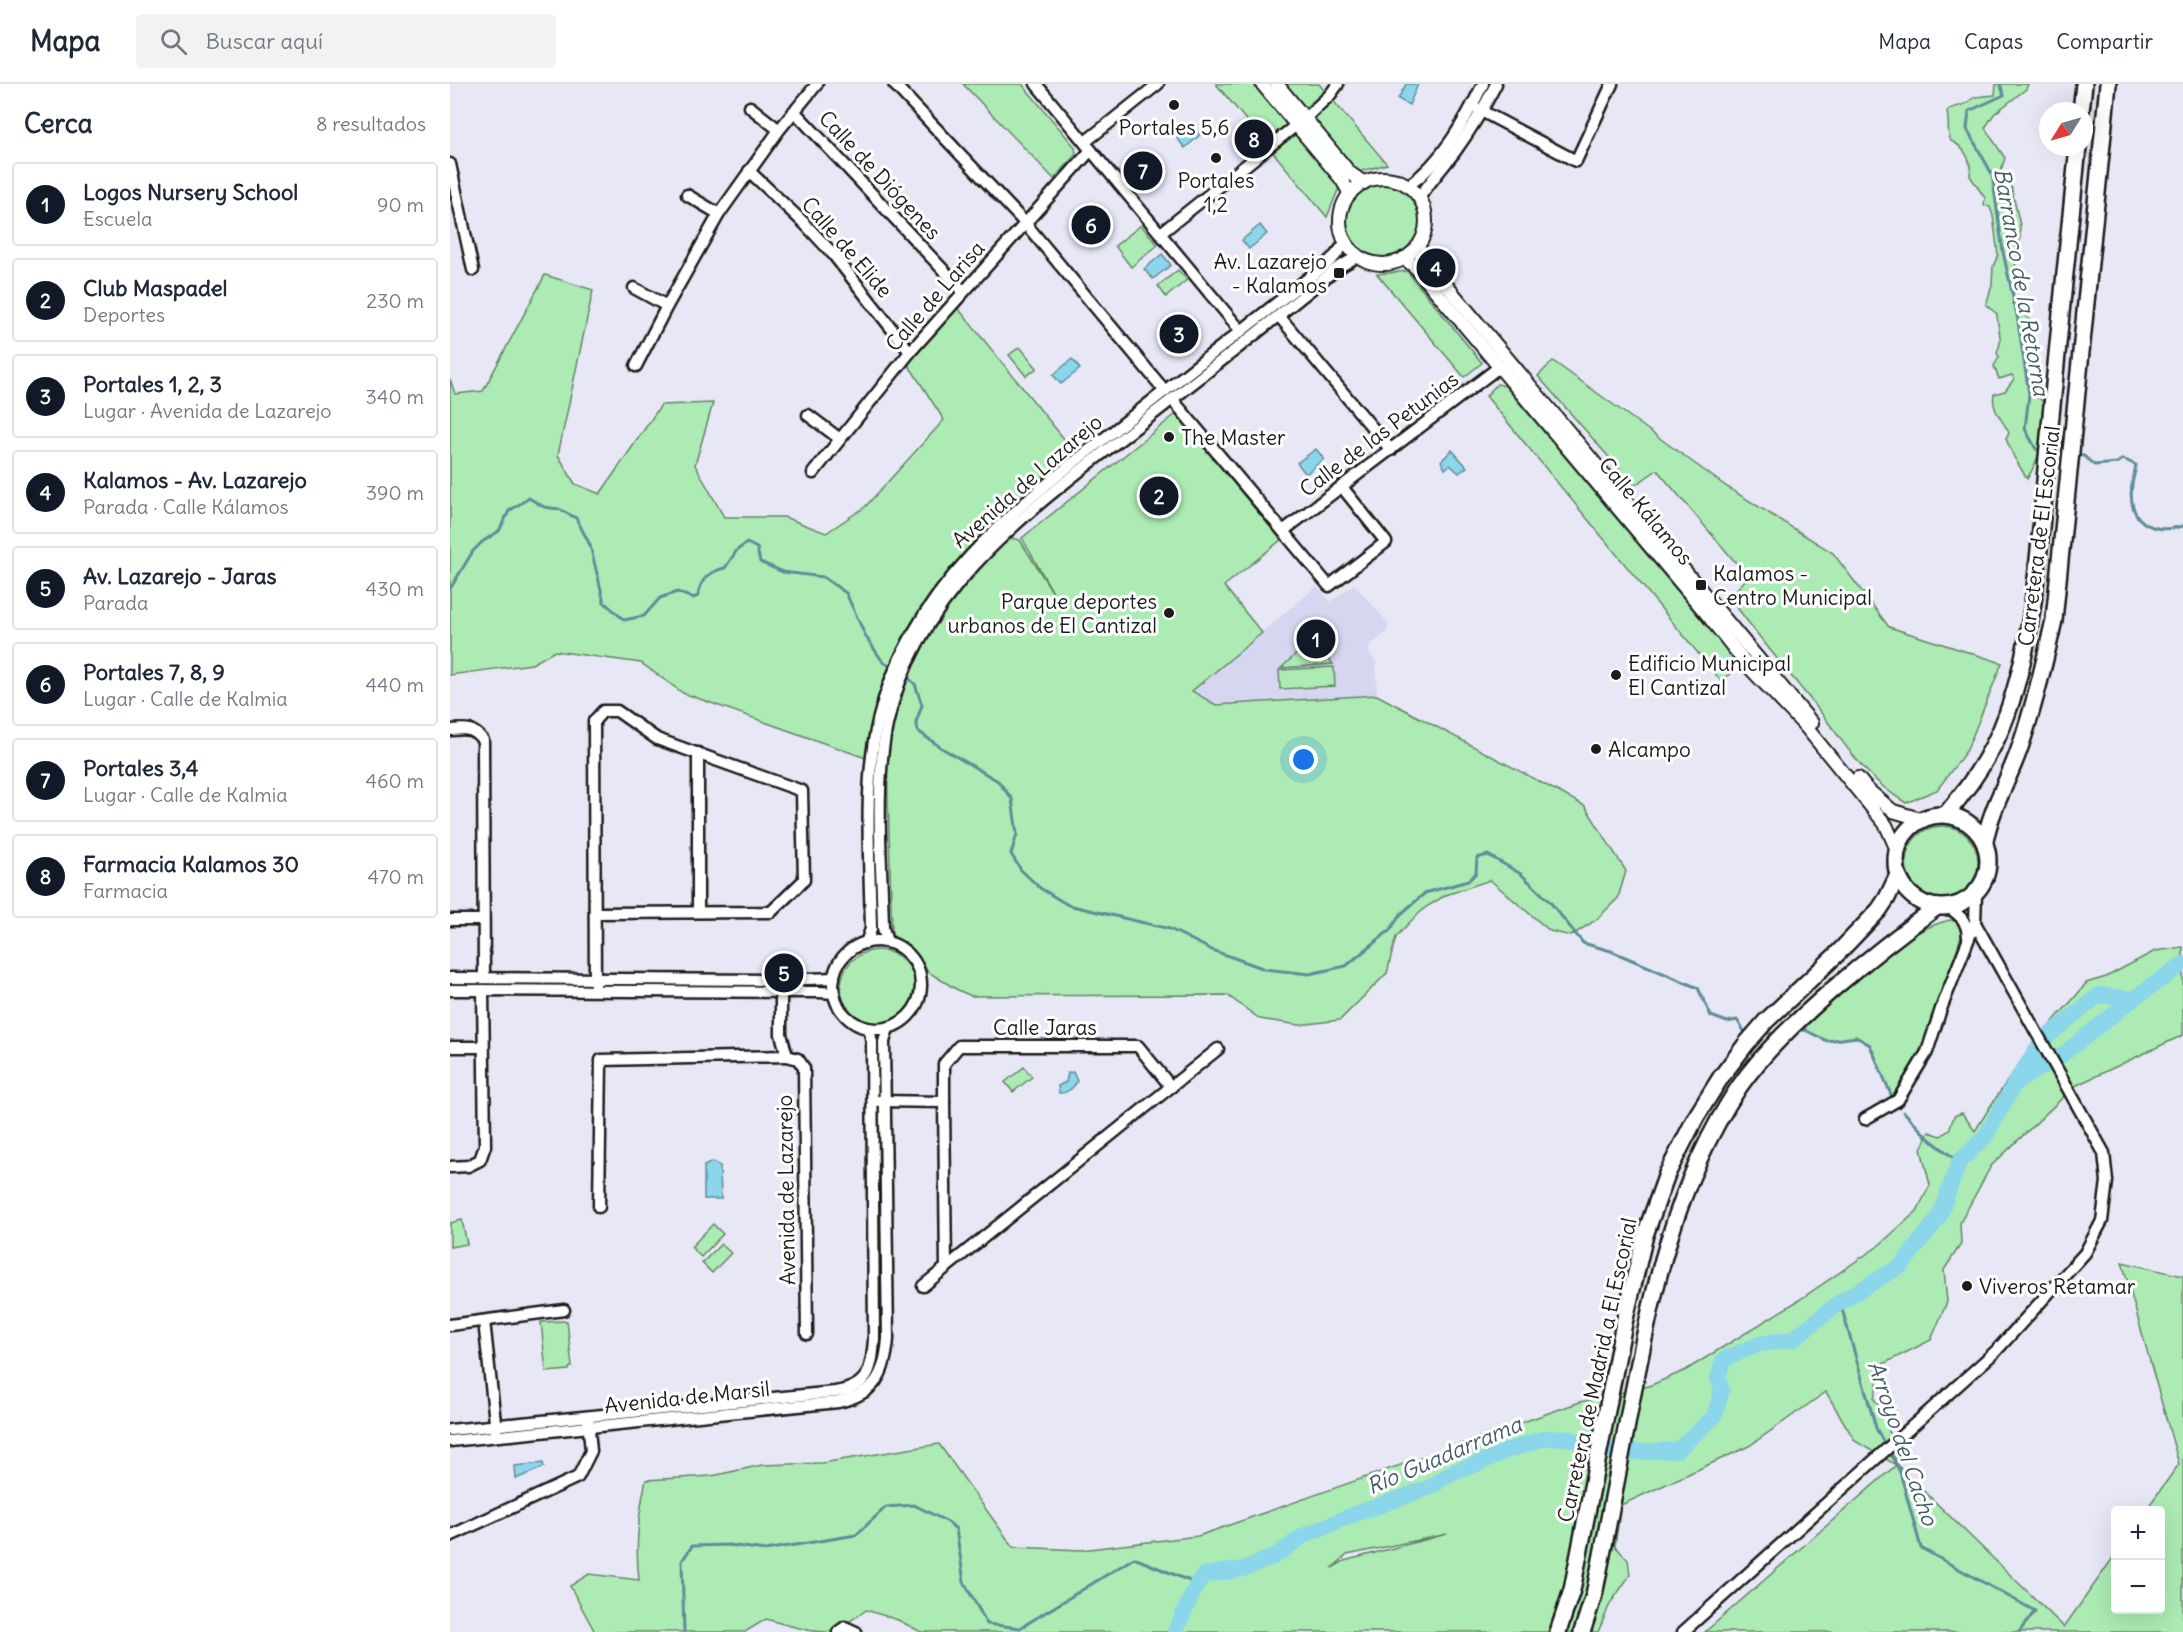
<!DOCTYPE html>
<html lang="es">
<head>
<meta charset="utf-8">
<style>
	body { margin:0; font-family:Delius,sans-serif; background:#f2f2f3; color:#1f2937 }
	.controls { position:absolute; right:18px; bottom:18px; display:grid; overflow:hidden; border-radius:6px; box-shadow:0 6px 24px #0002 }
	.controls button { width:54px; height:54px; display:grid; place-items:center; padding:0; border:0; border-bottom:2px solid #e0e1e3; background:#fff; color:#1f2937; font:30px sans-serif }
	.compass { position:absolute; left:1589px; top:18px; width:54px; height:54px; border-radius:50%; background:#fff; box-shadow:0 6px 24px #0002; rotate:233deg }
	.you { position:absolute; left:854px; top:676px; width:21px; height:21px; margin:-15px; border:4px solid #fff; border-radius:50%; background:#1a73e8; box-shadow:0 0 0 9px #1a73e833 }
	.badge { display:grid; place-items:center; width:39px; height:39px; border-radius:50%; background:#111827; color:#fff; font-size:20px; font-weight:700 }
	.pin { position:absolute; translate:-50% -50%; border:3px solid #fff; box-shadow:0 2px 6px #0006 }
	.list { margin:0; padding:0; list-style:none }
	h2 { display:flex; justify-content:space-between; align-items:center; height:78px; margin:0; padding:0 24px; font-size:26px }
	h2 small { font-size:20px; font-weight:400; color:#747a83 }
	.list li { display:grid; grid-template-columns:39px 1fr auto; gap:18px; align-items:center; box-sizing:border-box; height:84px; margin:0 12px 12px; padding:0 12px; border:2px solid #e0e1e3; border-radius:6px }
	.list b { display:block; font-size:22px; white-space:nowrap }
	.list p { margin:0; font-size:20px; white-space:nowrap; color:#747a83 }
	.list em { font-size:20px; font-style:normal; color:#747a83 }
	.icon { flex:none; width:33px; height:33px; fill:none; stroke:currentColor; stroke-width:2; stroke-linecap:round; stroke-linejoin:round }
	.map { position:relative; flex:none; width:1733px; height:1548px; overflow:hidden }
	header { display:flex; align-items:center; gap:36px; box-sizing:border-box; height:84px; padding:0 30px; background:#fff; border-bottom:2px solid #e0e1e3 }
	header strong { font-size:28px }
	nav { display:flex; gap:33px; margin-inline-start:auto; font-size:21px }
	.search { width:420px; height:54px; background:#f2f2f3; display:flex; align-items:center; gap:15px; box-sizing:border-box; padding:0 21px; border-radius:6px; color:#747a83; font-size:22px }
	main { display:flex }
	aside { flex:1; background:#fff }
	.map>svg:first-child { display:block }
	.built { fill:#d6d6f0 }
	.green { fill:#acebb3; stroke:#648468; stroke-width:1.5; fill-rule:evenodd }
	.water { fill:#8bd6eb; stroke:#5f8c98; stroke-width:1.5 }
	.lines { fill:none; stroke-linecap:round; stroke-linejoin:round }
	.stream { stroke:#5f8c98; stroke-width:3 }
	.river { stroke:#8bd6eb; stroke-width:16 }
	.minor-casing { stroke:#1c1c1c; stroke-width:15 }
	.major-casing { stroke:#1c1c1c; stroke-width:16 }
	.highway-casing { stroke:#1c1c1c; stroke-width:20 }
	.minor { stroke:#fff; stroke-width:10 }
	.major { stroke:#fff; stroke-width:12 }
	.highway { stroke:#fff; stroke-width:15 }
	.poi-dot { fill:#1c1c1c; stroke:#fff; stroke-width:2 }
	.labels { text-anchor:middle; dominant-baseline:central; stroke-width:6; stroke-linejoin:round; paint-order:stroke }
	.poi-label { font-size:21px; fill:#1c1c1c; stroke:#fff; text-anchor:start }
	.street-label { font-size:21px; fill:#1c1c1c; stroke:#fff }
	.water-label { font-size:22px; font-style:italic; fill:#435d64; stroke:#fff }
</style>
</head>
<body>
<header>
<strong>Mapa</strong>
<div class="search"><svg class="icon" aria-label="search" viewBox="0 0 24 24"><circle cx="10" cy="10" r="6"/><path d="M15 15l6 6"/></svg>Buscar aquí</div>
<nav><a>Mapa</a><a>Capas</a><a>Compartir</a></nav>
</header>
<main>
<aside>
<h2>Cerca<small>8 resultados</small></h2>
<ul class="list">
<li><span class="badge">1</span><div><b>Logos Nursery School</b><p>Escuela</p></div><em>90 m</em></li>
<li><span class="badge">2</span><div><b>Club Maspadel</b><p>Deportes</p></div><em>230 m</em></li>
<li><span class="badge">3</span><div><b>Portales 1, 2, 3</b><p>Lugar · Avenida de Lazarejo</p></div><em>340 m</em></li>
<li><span class="badge">4</span><div><b>Kalamos - Av. Lazarejo</b><p>Parada · Calle Kálamos</p></div><em>390 m</em></li>
<li><span class="badge">5</span><div><b>Av. Lazarejo - Jaras</b><p>Parada</p></div><em>430 m</em></li>
<li><span class="badge">6</span><div><b>Portales 7, 8, 9</b><p>Lugar · Calle de Kalmia</p></div><em>440 m</em></li>
<li><span class="badge">7</span><div><b>Portales 3,4</b><p>Lugar · Calle de Kalmia</p></div><em>460 m</em></li>
<li><span class="badge">8</span><div><b>Farmacia Kalamos 30</b><p>Farmacia</p></div><em>470 m</em></li>
</ul>
</aside>
<div class="map">
<svg width="1733" height="1548" viewBox="0 0 1733 1548">
	<rect width="100%" height="100%" fill="#e7e7f6"/>
	<filter id="ink" filterUnits="userSpaceOnUse"><feTurbulence type="fractalNoise" baseFrequency=".0167" numOctaves="2"/><feDisplacementMap in="SourceGraphic" scale="12" xChannelSelector="R" yChannelSelector="G"/><feConvolveMatrix kernelMatrix="1 2 1 2 8 2 1 2 1" color-interpolation-filters="sRGB"/></filter>
	<g filter="url(#ink)">
		<path class="built" d="M904,500L938,539L937,548L919,562V569L926,578L927,611L766,621L742,606L867,502L880,518Z"/>
		<g class="green">
			<path d="M513,0H572L625,63L626,70L604,95Z"/>
			<path d="M766,0H869L937,80L912,87L888,106L877,133Z"/>
			<path d="M1546,0H1578L1576,5L1544,30L1535,44L1555,74L1550,89L1561,102L1570,141V157L1566,166L1565,200L1562,220L1573,227L1579,236C1575,252 1573,294 1583,307C1585,311 1590,314 1593,318C1593,350 1594,367 1577,395L1564,373L1556,355L1559,349C1552,334 1541,327 1544,310L1555,307L1564,295L1562,291L1549,295L1544,282L1549,273L1547,269C1548,265 1550,262 1550,258C1551,251 1547,239 1547,230L1536,221L1542,201L1543,183L1548,171L1543,132L1540,123L1534,121L1535,114L1520,92C1522,77 1515,63 1501,57C1496,47 1500,39 1497,29L1499,25L1515,20L1525,13L1545,11Z"/>
			<circle cx="934" cy="137" r="39"/>
			<path d="M691,141L708,161L681,183L665,162Z"/>
			<path d="M728,186L737,196L716,213L708,202Z"/>
			<path d="M957,187L1032,279L1014,293L927,190Z"/>
			<path d="M95,191L143,206L108,371L125,400L150,410L211,321L263,319L245,381L274,433H334L376,449L415,423L494,336L458,280L507,223L623,366L531,448L570,456L608,517L572,454L726,330L831,456L774,502L812,549L742,607L766,621L927,611L1135,722L1176,787L1168,814L1146,836L1121,852L1100,847L1040,796L996,811L976,823L961,837L946,853L937,889L890,936L849,941L810,935L777,911L521,912L506,905L478,888L464,866L442,851L437,679L427,678L233,609L191,579L105,567L82,580L0,591V295L5,310L33,307Z"/>
			<path d="M570,263L587,284L576,292L559,271Z"/>
			<path d="M1103,277L1277,403L1383,469L1439,543L1552,579L1517,666L1487,706L1456,719C1415,694 1397,663 1369,626C1340,590 1310,555 1283,518V509L1298,493L1207,386L1184,402L1088,292Z"/>
			<path d="M1047,300L1055,302L1288,579L1287,584L1271,597L1036,312Z"/>
			<path d="M860,564C871,563 876,572 883,580L831,584L852,565Z"/>
			<path d="M884,583L885,602L830,605L829,586Z"/>
			<circle cx="1492" cy="778" r="36"/>
			<path d="M1500,836L1508,838L1512,844L1511,852L1475,971L1448,1016L1442,1013L1419,961L1406,953L1377,957L1355,946L1356,942C1393,907 1450,847 1500,836Z"/>
			<path d="M1733,863V951L1625,1002L1541,1082L1510,1139L1511,1160L1494,1186L1497,1218L1481,1256L1431,1281L1424,1315L1435,1329L1447,1381L1614,1543L1665,1471L1666,1526H1710V1426H1696L1729,1380L1672,1178L1733,1192V1548H1255L1446,1381L1405,1357L1376,1308L1299,1362L1171,1421L1165,1462L1178,1476L1180,1491L1160,1520L1148,1548H471L448,1536L416,1526C407,1533 386,1547 376,1548C357,1548 334,1540 316,1535L295,1548H145L120,1502L139,1490L189,1496C185,1464 189,1427 196,1396L262,1392L312,1381L372,1379L489,1360L563,1463L631,1466L748,1452L1130,1318L1199,1302L1236,1286L1349,1216L1427,1163L1467,1127L1480,1101L1471,1065L1479,1048L1491,1052L1499,1046L1504,1032L1512,1029L1525,1047C1549,1007 1576,969 1606,934C1617,922 1627,912 1636,899L1656,893L1705,867ZM997,1450L894,1477L882,1484L897,1471Z"/>
			<circle cx="428" cy="903" r="37"/>
			<path d="M574,983L582,993L563,1008L555,998Z"/>
			<path d="M12,1136L17,1160L0,1163V1139Z"/>
			<path d="M263,1140L273,1150L251,1173L241,1163Z"/>
			<path d="M271,1160L281,1169L262,1189L252,1179Z"/>
			<path d="M117,1237L122,1283L119,1284V1286L96,1288L91,1238Z"/>
		</g>
		<g class="water">
			<path d="M956,0H968L959,21L948,15Z"/>
			<path d="M742,41L750,51L735,64L727,54Z"/>
			<path d="M810,141L817,150L799,165L792,156Z"/>
			<path d="M712,170L721,181L703,195L694,185Z"/>
			<path d="M622,275L630,285L611,300L603,291Z"/>
			<path d="M866,365L874,375L856,390L847,379Z"/>
			<path d="M1002,366L1017,383L1009,389L1000,381L995,385L991,377Z"/>
			<path d="M623,988L627,997C624,1004 616,1010 609,1009L608,1002L616,998L618,989Z"/>
			<path d="M262,1078L270,1082L271,1115H254V1082Z"/>
			<path d="M93,1379L94,1383L66,1395L65,1382Z"/>
		</g>
		<g class="lines">
			<g class="stream">
				<path d="M1550,0L1554,11L1519,27L1517,45L1542,90L1553,168L1567,231L1579,310L1575,345L1586,365L1594,367"/>
				<path d="M1624,371L1634,372L1644,381L1667,379L1673,375L1686,381C1685,388 1683,394 1682,400C1677,437 1700,451 1733,442"/>
				<path d="M0,505L23,467L32,458L49,447L59,427L79,414L94,423L109,425L126,434L140,461L154,518L174,536L194,532L210,514L227,508L243,514L248,512C250,495 260,487 275,484L287,466L297,459L307,464L310,478L333,488L373,493L396,509L416,553L433,578L444,584"/>
				<path d="M455,591L465,600L472,621L466,638L468,647L490,663L548,697L562,715L567,750L561,770L571,786L590,804L618,821L720,845L762,866L815,885L859,890L896,882L940,846L951,830L975,809L1018,797L1026,789L1027,774L1038,771L1071,790L1100,818L1133,859L1161,867L1248,904L1261,932L1277,938L1287,936L1294,947L1300,948"/>
				<path d="M1345,947L1355,946L1377,957L1406,953L1420,961L1442,1013"/>
				<path d="M1313,950L1327,949"/>
				<path d="M1454,1028L1478,1054L1509,1078"/>
				<path d="M1390,1218L1426,1344L1435,1361"/>
				<path d="M1439,1367L1450,1388L1471,1464L1585,1527L1569,1548"/>
				<path d="M234,1548L232,1477L242,1462L279,1461L315,1466L406,1451L436,1423L464,1421L498,1438L506,1445L514,1498L537,1540L570,1544L684,1474L747,1500"/>
			</g>
			<g class="river">
				<path d="M1568,994L1594,955L1649,911L1683,915"/>
				<path d="M725,1548L747,1500L754,1491L793,1485L825,1472L853,1452L900,1432L981,1403L1001,1389L1027,1380L1059,1366L1095,1354H1118L1146,1364L1186,1368L1227,1366L1264,1333L1272,1306L1268,1294L1273,1276L1309,1260L1343,1255L1390,1218L1452,1181L1489,1133L1509,1078L1535,1053L1565,999L1612,971L1683,915L1733,880"/>
			</g>
			<defs>
				<g id="minor">
					<path d="M444,0L575,139L715,307"/>
					<path d="M586,0L791,247"/>
					<path d="M1022,22L1126,77L1162,0"/>
					<path d="M300,23L329,46"/>
					<path d="M344,27L513,207"/>
					<path d="M635,58L708,0"/>
					<path d="M0,80L23,186"/>
					<path d="M299,87L354,139L383,170L460,268"/>
					<path d="M958,102C992,78 1015,37 1033,0"/>
					<path d="M237,111L269,130"/>
					<path d="M969,114C980,98 992,84 1004,69C1020,47 1034,24 1046,0"/>
					<path d="M711,149L855,34L880,11L888,0"/>
					<path d="M184,204L217,222"/>
					<path d="M829,232L941,366"/>
					<path d="M186,282L217,222L269,130L329,46L367,0"/>
					<path d="M722,315L879,502L936,458L892,403"/>
					<path d="M358,331L390,355"/>
					<path d="M363,389L460,268L641,66"/>
					<path d="M833,447L1049,283"/>
					<path d="M0,646C16,645 22,643 33,656L34,894"/>
					<path d="M248,669V828"/>
					<path d="M1498,823C1511,832 1517,837 1518,853"/>
					<path d="M0,836H33"/>
					<circle cx="427" cy="901" r="44"/>
					<path d="M437,858L433,844C432,780 424,703 437,641C467,500 592,417 698,334C761,285 824,236 886,185L908,172"/>
					<path d="M416,859L421,845C420,780 413,699 428,637C461,496 581,412 688,328C750,279 812,231 874,182L885,172L896,158"/>
					<path d="M0,894L331,896L384,894"/>
					<path d="M0,906L369,908L384,909"/>
					<path d="M145,906L144,637L153,627H167L207,655L352,707L354,796L321,828L146,829"/>
					<path d="M0,963H33"/>
					<path d="M337,972L348,975L354,984L357,1250"/>
					<path d="M429,1017L494,1018L496,1183"/>
					<path d="M494,1018V980L509,962H688L721,1003"/>
					<path d="M1415,1035L1448,1016L1477,968L1491,925L1525,839L1526,809"/>
					<path d="M0,1083L18,1082L30,1076L35,1062L33,906"/>
					<path d="M149,1123L151,976L337,972L331,950V896"/>
					<path d="M473,1202L768,965"/>
					<path d="M34,1237L46,1347"/>
					<path d="M0,1241L114,1226"/>
					<path d="M0,1346L385,1308C419,1303 422,1285 424,1255L422,958L419,945"/>
					<path d="M0,1357L388,1318C425,1310 435,1291 438,1255L434,958L438,944"/>
					<path d="M0,1452L128,1393L141,1367L138,1336"/>
					<path d="M388,1548L395,1543L406,1548"/>
					<path d="M1233,1548L1546,1267L1635,1169L1652,1137L1657,1097L1654,1069L1525,839"/>
				</g>
				<g id="major">
					<path d="M812,0L892,96L900,110"/>
					<path d="M827,0L900,89L914,99"/>
					<circle cx="933" cy="137" r="43"/>
					<path d="M968,162L976,177L1362,639"/>
					<path d="M954,174L967,185L1255,528L1298,582L1355,642L1436,741L1447,766"/>
					<path d="M1408,694L1417,705L1443,727L1470,735"/>
				</g>
				<g id="highway">
					<path d="M1631,27L1634,0"/>
					<path d="M1496,730C1521,701 1544,667 1557,630C1588,545 1590,442 1599,352C1608,256 1618,159 1628,63"/>
					<circle cx="1492" cy="777" r="46"/>
					<path d="M1535,757C1541,725 1558,697 1569,666C1584,624 1594,581 1604,536L1658,0"/>
					<path d="M1108,1548L1122,1506L1174,1239L1195,1151L1217,1090L1246,1033L1271,993L1296,960L1316,937L1386,871L1429,826L1437,814L1448,791"/>
					<path d="M1132,1548L1144,1511C1157,1447 1169,1383 1181,1319C1203,1207 1224,1101 1289,1003C1315,966 1349,935 1383,905C1417,876 1451,849 1487,823"/>
				</g>
			</defs>
			<use href="#minor" class="minor-casing"/>
			<use href="#major" class="major-casing"/>
			<use href="#highway" class="highway-casing"/>
			<use href="#minor" class="minor"/>
			<use href="#major" class="major"/>
			<use href="#highway" class="highway"/>
		</g>
	</g>
	<g class="poi-dot">
		<circle cx="724" cy="21" r="6"/>
		<circle cx="766" cy="74" r="6"/>
		<rect x="883" y="183" width="12" height="12" rx="3"/>
		<circle cx="719" cy="353" r="6"/>
		<rect x="1245" y="495" width="12" height="12" rx="3"/>
		<circle cx="719" cy="529" r="6"/>
		<circle cx="1166" cy="591" r="6"/>
		<circle cx="1146" cy="665" r="6"/>
		<circle cx="1517" cy="1202" r="6"/>
	</g>
	<g class="labels">
		<g class="poi-label">
			<text x="724" y="43" text-anchor="middle">Portales 5,6</text>
			<text x="766" y="96" text-anchor="middle">Portales<tspan x="766" dy="24">1,2</tspan></text>
			<text x="877" y="177" text-anchor="end">Av. Lazarejo<tspan x="877" dy="24">- Kalamos</tspan></text>
			<text x="731" y="353">The Master</text>
			<text x="1263" y="489">Kalamos -<tspan x="1263" dy="24">Centro Municipal</tspan></text>
			<text x="707" y="517" text-anchor="end">Parque deportes<tspan x="707" dy="24">urbanos de El Cantizal</tspan></text>
			<text x="1178" y="579">Edificio Municipal<tspan x="1178" dy="24">El Cantizal</tspan></text>
			<text x="1158" y="665">Alcampo</text>
			<text x="1529" y="1202">Viveros Retamar</text>
		</g>
		<g class="street-label">
			<text transform="translate(430 91) rotate(47)">Calle de Diógenes</text>
			<text transform="translate(397 163) rotate(49)">Calle de Elide</text>
			<text transform="translate(485 212) rotate(-49)">Calle de Larisa</text>
			<text transform="translate(929 350) rotate(-37)">Calle de las Petunias</text>
			<text transform="translate(577 397) rotate(-41)">Avenida de Lazarejo</text>
			<text transform="translate(1196 427) rotate(50)">Calle Kálamos</text>
			<text transform="translate(1589 452) rotate(-83)">Carretera de El Escorial</text>
			<text x="595" y="943">Calle Jaras</text>
			<text transform="translate(336 1106) rotate(-91)">Avenida de Lazarejo</text>
			<text transform="translate(1147 1286) rotate(-78)">Carretera de Madrid a El Escorial</text>
			<text transform="translate(237 1313) rotate(-6)">Avenida de Marsil</text>
		</g>
		<g class="water-label">
			<text transform="translate(1572 198) rotate(80)">Barranco de la Retorna</text>
			<text transform="translate(1453 1359) rotate(71)">Arroyo del Cacho</text>
			<text transform="translate(994 1371) rotate(-23)">Río Guadarrama</text>
		</g>
	</g>
</svg>
<div class="controls">
<button>+</button>
<button>−</button>
</div>
<svg class="compass" viewBox="-18 -18 36 36"><path d="M0-13l5 13h-10z" fill="#e53935"/><path d="M0 13l5-13h-10z" fill="#747a83"/></svg>
<div class="you"></div>
<div class="pin badge" style="left:866px;top:555px">1</div>
<div class="pin badge" style="left:709px;top:412px">2</div>
<div class="pin badge" style="left:729px;top:250px">3</div>
<div class="pin badge" style="left:986px;top:184px">4</div>
<div class="pin badge" style="left:334px;top:889px">5</div>
<div class="pin badge" style="left:641px;top:141px">6</div>
<div class="pin badge" style="left:693px;top:87px">7</div>
<div class="pin badge" style="left:804px;top:55px">8</div>
</div>
</main>
</body>
</html>
